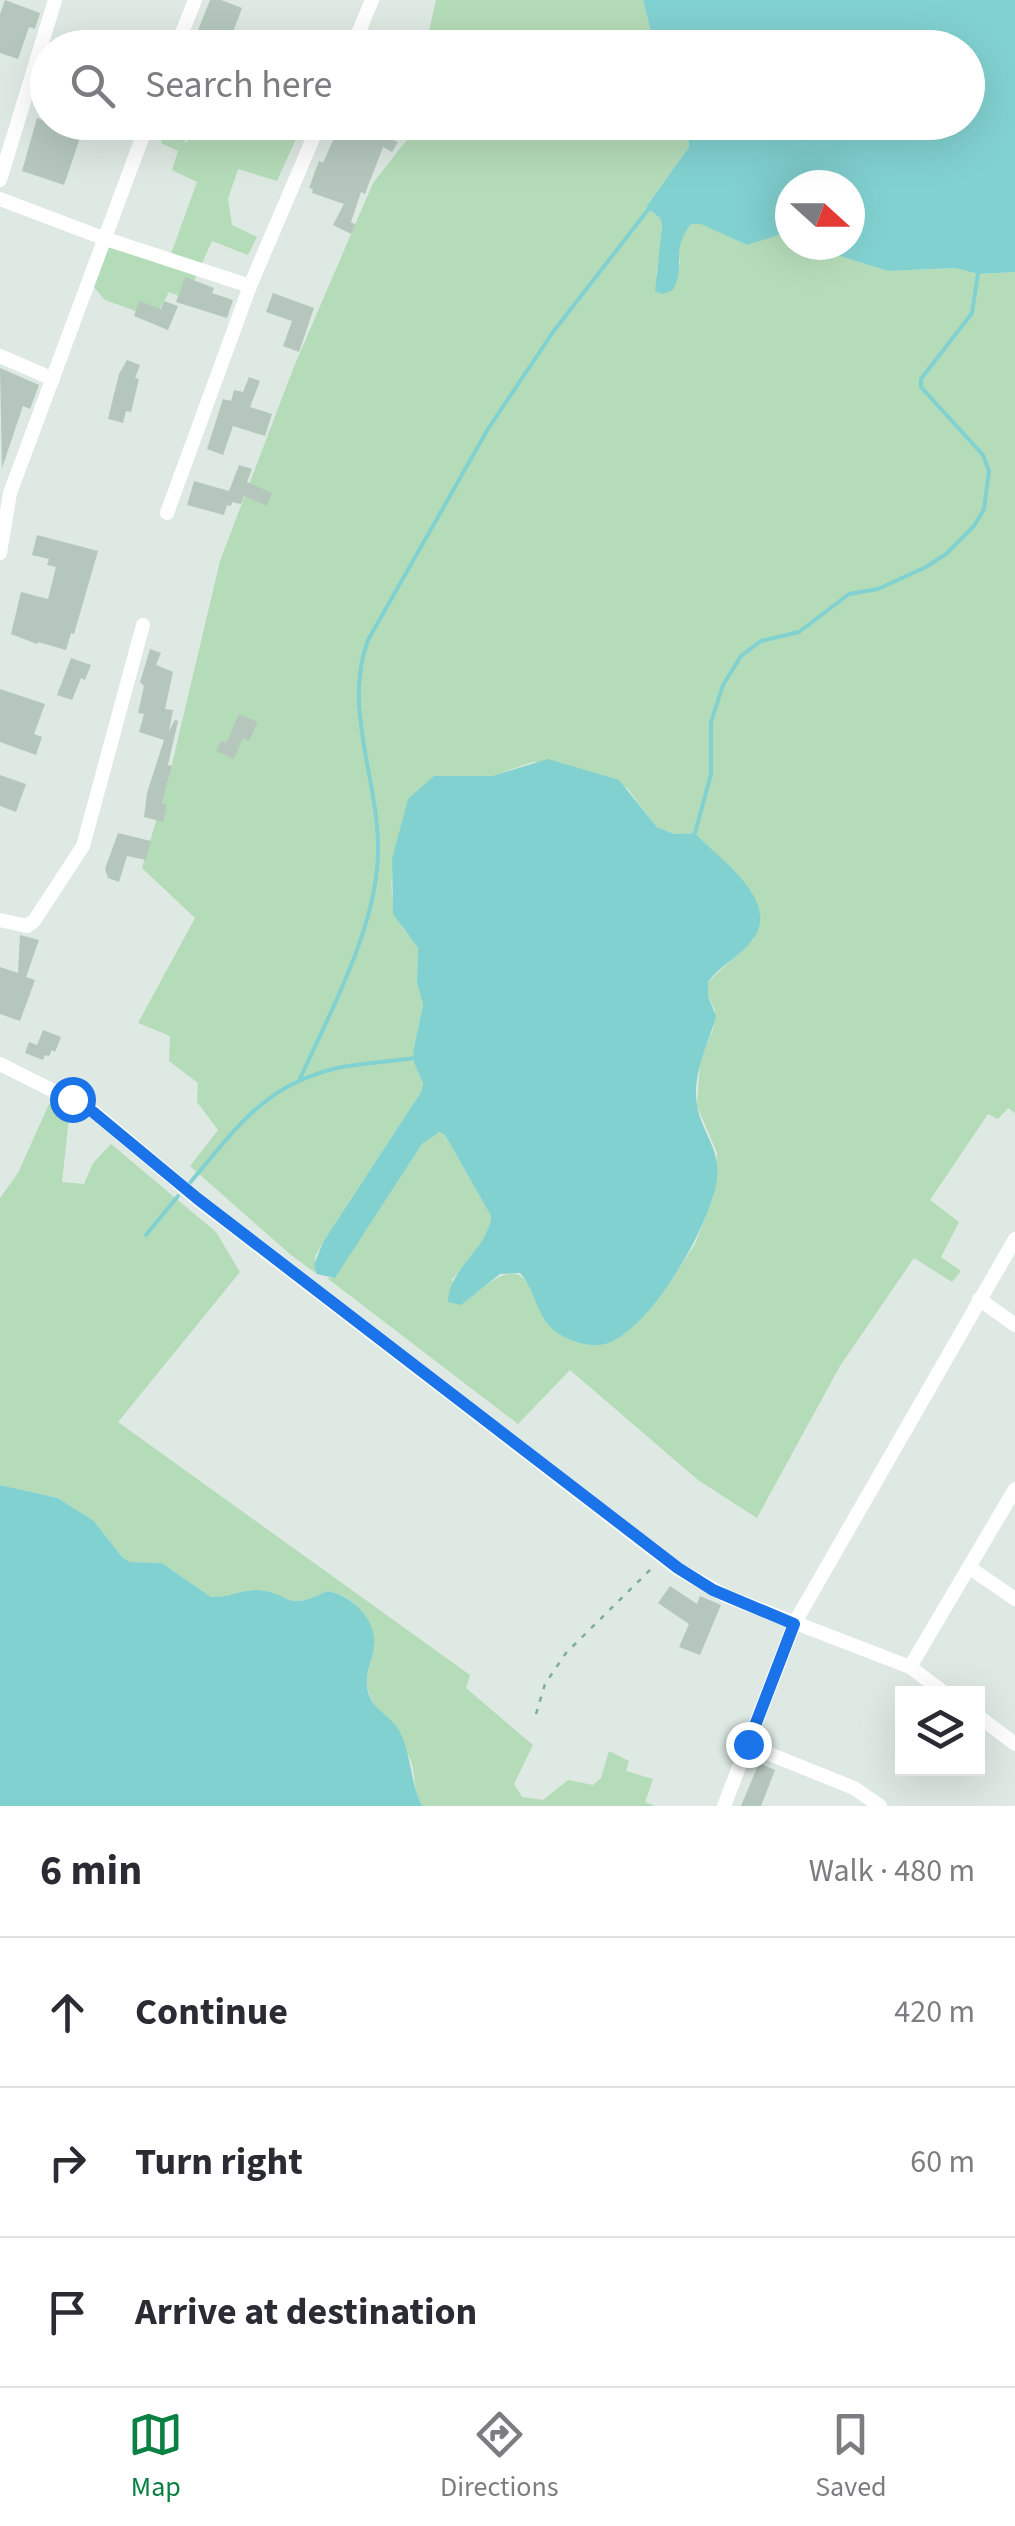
<!DOCTYPE html>
<html lang="en">
<head>
<meta charset="utf-8">
<style>
	body { margin:0; font-family:"Source Sans 3",sans-serif; background:#f2f2f3; color:#2b2b33 }
	.controls { position:absolute; right:30px; bottom:30px; display:grid; overflow:hidden; border-radius:0px; box-shadow:0 10px 40px #0002 }
	.controls button { width:90px; height:90px; display:grid; place-items:center; padding:0; border:0; border-bottom:2px solid #e1e1e2; background:#fff; color:#2b2b33; font:50px sans-serif }
	.compass { position:absolute; left:775px; top:170px; width:90px; height:90px; border-radius:50%; background:#fff; box-shadow:0 10px 40px #0002; rotate:111deg }
	.stop { position:absolute; width:30px; height:30px; margin:-22px; border:8px solid #1a73e8; border-radius:50%; background:#fff }
	.stop.end { background:#1a73e8; border-color:#fff; box-shadow:0 2px 10px #0008 }
	.list { margin:0; padding:0; list-style:none }
	h2 { display:flex; justify-content:space-between; align-items:center; height:130px; margin:0; padding:0 40px; font-size:42px }
	h2 small { font-size:32px; font-weight:400; color:#7c7c81 }
	.list li { display:grid; grid-template-columns:65px 1fr auto; gap:30px; align-items:center; box-sizing:border-box; height:150px; padding:0 40px; border-top:2px solid #e1e1e2 }
	.list b { display:block; font-size:38px; white-space:nowrap }
	.list em { font-size:32px; font-style:normal; color:#7c7c81 }
	.icon { flex:none; width:55px; height:55px; fill:none; stroke:currentColor; stroke-width:2; stroke-linecap:round; stroke-linejoin:round }
	.map { position:relative; flex:none; width:1015px; height:1806px; overflow:hidden }
	.search { position:absolute; background:#fff; box-shadow:0 10px 40px #0002; left:30px; right:30px; top:30px; height:110px; display:flex; align-items:center; gap:25px; box-sizing:border-box; padding:0 35px; border-radius:55px; color:#7c7c81; font-size:38px }
	.sheet { height:580px; background:#fff }
	nav { display:flex; justify-content:space-around; align-items:center; box-sizing:border-box; height:140px; border-top:2px solid #e1e1e2; background:#fff; font-size:28px; color:#7c7c81 }
	nav a { display:grid; justify-items:center; gap:5px }
	nav .on { color:#0b8043 }
	.map>svg:first-child { display:block }
	.green { fill:#b5dcb9 }
	.water { fill:#82d1d1 }
	.lines { fill:none; stroke-linecap:round; stroke-linejoin:round }
	.stream { stroke:#82d1d1; stroke-width:4 }
	.building { fill:#b5c7bd }
	.path { stroke:#7cae97; stroke-width:2.5; stroke-dasharray:5 8; stroke-linecap:butt }
	.minor { stroke:#fff; stroke-width:14 }
	.route { stroke:#1a73e8; stroke-width:12 }
</style>
</head>
<body>
<div class="map">
<svg width="1015" height="1806" viewBox="0 0 1015 1806">
	<rect width="100%" height="100%" fill="#dde9e2"/>
	<g class="green">
		<path d="M436,0H643L655,47H460L429,31Z"/>
		<path d="M453,122L680,123L689,136V147L646,207L660,218L663,237L656,274L680,264C677,247 680,239 691,224L701,223L747,245L781,233L790,239V245H804L888,271L955,268L978,274L1015,272V1113L1008,1108L998,1119L988,1114L930,1200L959,1222L941,1257L961,1271L952,1282L914,1258L840,1366L757,1518L698,1480L570,1370L518,1424L327,1278L335,1277L422,1144L438,1132L445,1135L491,1216L487,1236L452,1280L461,1305C498,1276 522,1249 540,1312L617,1338L646,1313L668,1285L695,1244L713,1198L717,1153L697,1106L700,1062L713,1029L715,1010L708,996V982L754,939L752,892L695,833L674,834L657,827L627,788L561,763L533,762L492,776H434C411,822 375,870 400,923C404,932 413,939 418,948L417,983L423,1005L413,1052L414,1063L423,1083L421,1092L323,1242L315,1257L317,1274L291,1255L190,1166L218,1130L197,1102L198,1083L169,1061L170,1036L138,1023L195,918L142,868L168,781L220,561L293,369L373,183L420,123L443,131Z"/>
		<path d="M182,123H195L183,144L208,126L204,123H282L300,130L277,181L238,169L228,199L232,225L257,237L248,255L212,241L186,299L169,292L155,318L105,300L92,285L107,245L167,265L197,182L172,170L178,151L161,143L167,127L178,129Z"/>
		<path d="M49,1104L69,1118L62,1182L84,1184L93,1163L111,1144L216,1232L240,1272L118,1422L470,1675L466,1688L533,1745L514,1784L522,1797L543,1800L568,1780L593,1785L601,1778L609,1751L629,1761L626,1771L653,1779L645,1802L655,1806H422C412,1786 416,1776 411,1761C402,1736 378,1718 369,1693C362,1675 374,1664 373,1647C372,1620 355,1594 327,1591C285,1612 293,1594 259,1590C243,1589 228,1598 211,1597L162,1563L130,1562L122,1557L94,1521L58,1498L0,1485V1198L18,1173Z"/>
	</g>
	<g class="water">
		<path d="M643,0H1015V272L978,274L955,268L888,271L804,245H850V185H790V239L781,234L747,245L701,224H691C669,254 687,262 673,290L662,294L655,291L662,227L660,218L646,207L689,147V136L680,123L968,122V48L655,47Z"/>
		<path d="M548,759L619,780L657,827L674,834L695,833C718,859 786,902 750,943C737,958 720,966 708,982V996L716,1016C708,1046 692,1073 697,1105C702,1135 723,1150 716,1185C708,1228 650,1331 605,1344C589,1348 568,1341 555,1331C536,1317 536,1290 520,1273L500,1274L461,1305L448,1302C449,1267 488,1250 491,1216L445,1135L439,1132L422,1144L335,1278L317,1274L314,1265L323,1242L421,1092L423,1083L414,1063L413,1052L423,1005L417,983L418,948L393,914L392,859L408,799L434,776H492Z"/>
		<path d="M0,1485L58,1498L94,1521L122,1557L130,1562L162,1563L211,1597C228,1598 242,1589 259,1590C293,1594 285,1612 327,1591C350,1594 377,1619 374,1645C373,1664 361,1677 370,1697C376,1712 393,1717 400,1732C412,1757 410,1782 422,1806H0Z"/>
	</g>
	<g class="lines">
		<g class="stream">
			<path d="M695,833L711,774V722L723,685L741,656L761,641L799,632L849,594L878,589L926,567L946,554L974,526L984,509L989,471L983,455L921,387V379L972,313L978,274"/>
			<path d="M300,1079C330,1012 376,929 378,854C380,782 342,710 368,640L488,429L553,332L651,206"/>
			<path d="M189,1184C236,1129 262,1086 337,1068C362,1063 388,1062 414,1058"/>
			<path d="M146,1235L178,1196"/>
		</g>
	</g>
	<g class="building">
		<path d="M5,0L40,13L35,29L29,27L18,59L0,53V14Z"/>
		<path d="M210,0H221L242,8L227,48H205L193,43Z"/>
		<path d="M37,118L48,122H68L66,127L82,132L64,185L22,171Z"/>
		<path d="M341,122H364L362,128L398,142L392,152L383,147L365,194L361,192L351,222L356,225L351,234L333,225L344,204L312,193L313,189L309,188L319,161L323,163Z"/>
		<path d="M185,277L214,288L212,293L233,300L227,318L176,302Z"/>
		<path d="M273,293L314,308L299,352L283,346L292,321L266,312Z"/>
		<path d="M139,301L161,309L164,301L178,306L168,330L134,316Z"/>
		<path d="M127,360L140,365L135,378L139,379L131,412L126,411L123,423L108,419L119,374Z"/>
		<path d="M0,368L39,385L30,409L23,406L2,468Z"/>
		<path d="M249,377L260,381L250,407L272,414L265,436L233,426L223,455L207,449L223,399L231,401L234,390L243,392Z"/>
		<path d="M239,465L252,469L247,482L272,493L267,506L244,496L241,504L232,502L231,506L227,505L224,515L187,505L194,481L229,491Z"/>
		<path d="M37,535L98,551L74,634L71,633L66,650L38,642L37,644L11,634L21,592L48,599L56,567L47,565L49,559L32,555Z"/>
		<path d="M150,649L161,653L156,665L173,672L165,709L173,710L169,731L175,720L178,721L168,765L172,766L162,803L167,804L163,822L144,817L147,793L164,740L139,732L144,714L138,713L144,686L140,682Z"/>
		<path d="M71,658L91,665L85,680L81,678L72,700L57,695Z"/>
		<path d="M0,689L45,704L34,734L42,737L36,755L0,742Z"/>
		<path d="M239,714L258,722L249,741L243,738L234,759L216,751L221,741L226,743Z"/>
		<path d="M0,775L26,784L16,812L0,806Z"/>
		<path d="M118,833L151,841L146,860L127,856L119,882L108,878L105,869Z"/>
		<path d="M20,935L39,940L26,977L35,980L20,1021L0,1014V967L18,973Z"/>
		<path d="M43,1030L61,1037L55,1052L52,1050L49,1056L45,1055L43,1060L25,1053L29,1042L37,1045Z"/>
		<path d="M670,1586L697,1604L700,1596L721,1605L700,1655L679,1647L689,1624L658,1603Z"/>
		<path d="M759,1763L775,1770L761,1806H741Z"/>
	</g>
	<g class="lines">
		<path class="path" d="M536,1714L545,1684L566,1653L651,1569"/>
		<g class="minor">
			<path d="M176,48L195,0"/>
			<path d="M352,48L372,0"/>
			<path d="M0,180L55,0"/>
			<path d="M0,199L103,238L250,286"/>
			<path d="M0,356L53,379"/>
			<path d="M167,513L250,286L320,122"/>
			<path d="M0,553L10,493L148,122"/>
			<path d="M0,920L27,926L34,921L83,846L143,625"/>
			<path d="M0,1064L93,1111L197,1199L678,1569L726,1596L910,1667L946,1694"/>
			<path d="M979,1299L1015,1325"/>
			<path d="M970,1568L1015,1599"/>
			<path d="M910,1667L1015,1489"/>
			<path d="M978,1716L1015,1744"/>
			<path d="M747,1745L854,1788L880,1806"/>
			<path d="M724,1806L794,1624L1015,1239"/>
		</g>
	</g>
	<g class="lines">
		<path class="route" d="M72,1099L93,1112L198,1199L678,1568L713,1590L794,1624L748,1744"/>
	</g>
</svg>
<div class="controls">
<button><svg class="icon" aria-label="layers" viewBox="0 0 24 24"><path d="M12 4l9 5-9 5-9-5zM3 14l9 5 9-5"/></svg></button>
</div>
<svg class="compass" viewBox="-18 -18 36 36"><path d="M0-13l5 13h-10z" fill="#e53935"/><path d="M0 13l5-13h-10z" fill="#7c7c81"/></svg>
<div class="stop" style="left:72px;top:1099px"></div>
<div class="stop end" style="left:748px;top:1744px"></div>
<div class="search"><svg class="icon" aria-label="search" viewBox="0 0 24 24"><circle cx="10" cy="10" r="6"/><path d="M15 15l6 6"/></svg>Search here</div>
</div>
<section class="sheet">
<h2>6 min<small>Walk · 480 m</small></h2>
<ul class="list">
<li><svg class="icon" aria-label="ahead" viewBox="0 0 24 24"><path d="M12 20V5M6 11l6-6 6 6"/></svg><div><b>Continue</b></div><em>420 m</em></li>
<li><svg class="icon" aria-label="right" viewBox="0 0 24 24"><path d="M7 20v-9h11M14 6l5 5-5 5"/></svg><div><b>Turn right</b></div><em>60 m</em></li>
<li><svg class="icon" aria-label="arrive" viewBox="0 0 24 24"><path d="M6 21V4h12l-3 4 3 4H6"/></svg><div><b>Arrive at destination</b></div></li>
</ul>
</section>
<nav>
<a class="on"><svg class="icon" aria-label="map" viewBox="0 0 24 24"><path d="M3 6l6-2 6 2 6-2v14l-6 2-6-2-6 2zM9 4v14M15 6v14"/></svg>Map</a>
<a><svg class="icon" aria-label="directions" viewBox="0 0 24 24"><path d="M12 3l9 9-9 9-9-9zM9 14v-3h6M13 9l2 2-2 2"/></svg>Directions</a>
<a><svg class="icon" aria-label="saved" viewBox="0 0 24 24"><path d="M7 4h10v16l-5-4-5 4z"/></svg>Saved</a>
</nav>
</body>
</html>
